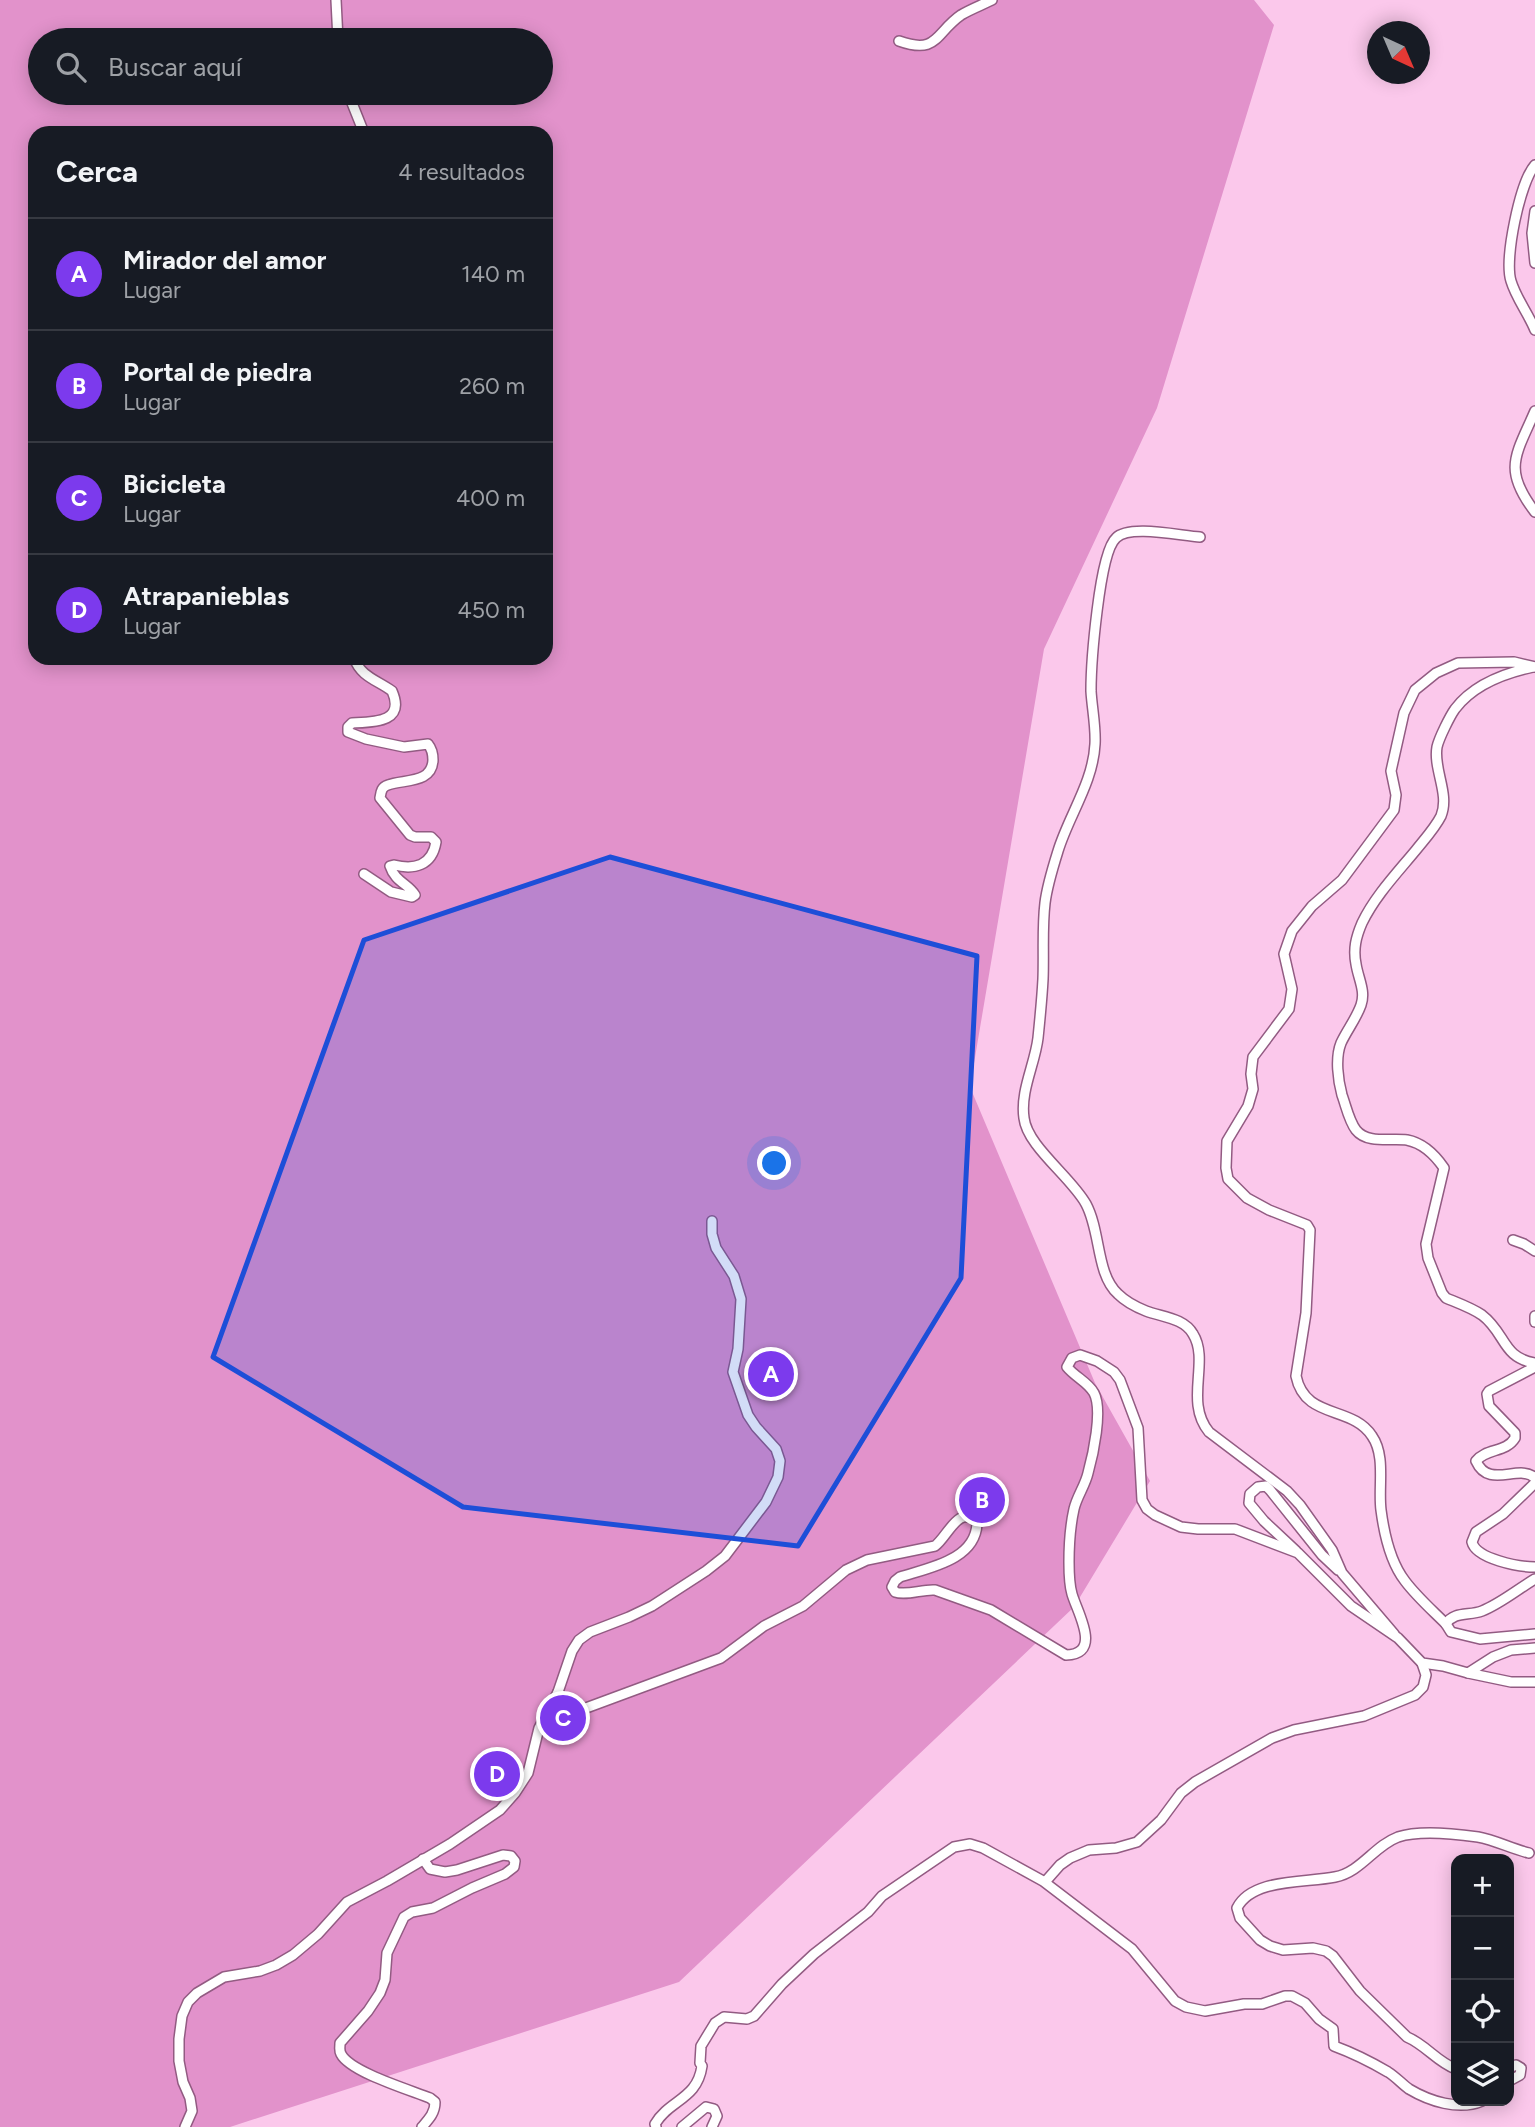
<!DOCTYPE html>
<html lang="es">
<head>
<meta charset="utf-8">
<style>
	body { margin:0; font-family:Figtree,sans-serif; background:#242831; color:#f1f3f6 }
	.controls { position:absolute; right:21px; bottom:21px; display:grid; overflow:hidden; border-radius:14px; box-shadow:0 4px 18px #0003 }
	.controls button { width:63px; height:63px; display:grid; place-items:center; padding:0; border:0; border-bottom:2px solid #363941; background:#171b24; color:#f1f3f6; font:35px sans-serif }
	.compass { position:absolute; left:1367px; top:21px; width:63px; height:63px; border-radius:50%; background:#171b24; box-shadow:0 4px 18px #0003; rotate:136deg }
	.you { position:absolute; left:775px; top:1164px; width:24px; height:24px; margin:-18px; border:5px solid #fff; border-radius:50%; background:#1a73e8; box-shadow:0 0 0 10px #1a73e833 }
	.badge { display:grid; place-items:center; width:46px; height:46px; border-radius:50%; background:#7c3aed; color:#fff; font-size:23px; font-weight:700 }
	.pin { position:absolute; translate:-50% -50%; border:4px solid #fff; box-shadow:0 2px 7px #0006 }
	.list { margin:0; padding:0; list-style:none }
	h2 { display:flex; justify-content:space-between; align-items:center; height:91px; margin:0; padding:0 28px; font-size:30px }
	h2 small { font-size:23px; font-weight:400; color:#9ea1a6 }
	.list li { display:grid; grid-template-columns:46px 1fr auto; gap:21px; align-items:center; box-sizing:border-box; height:112px; padding:0 28px; border-top:2px solid #363941 }
	.list b { display:block; font-size:26px; white-space:nowrap }
	.list p { margin:0; font-size:23px; white-space:nowrap; color:#9ea1a6 }
	.list em { font-size:23px; font-style:normal; color:#9ea1a6 }
	.icon { flex:none; width:38px; height:38px; fill:none; stroke:currentColor; stroke-width:2; stroke-linecap:round; stroke-linejoin:round }
	.map { position:relative; flex:none; width:1535px; height:2127px; overflow:hidden }
	.search { position:absolute; background:#171b24; box-shadow:0 4px 18px #0003; left:28px; top:28px; width:525px; height:77px; display:flex; align-items:center; gap:18px; box-sizing:border-box; padding:0 24px; border-radius:38px; color:#9ea1a6; font-size:26px }
	.panel { position:absolute; background:#171b24; box-shadow:0 4px 18px #0003; left:28px; top:126px; width:525px; height:539px; border-radius:21px }
	.map>svg:first-child { display:block }
	.green { fill:#e292cb; fill-rule:evenodd }
	.lines { fill:none; stroke-linecap:round; stroke-linejoin:round }
	.minor-casing { stroke:#925b82; stroke-width:12 }
	.minor { stroke:#fff; stroke-width:9 }
	.marked { fill:#1d4ed8; fill-opacity:0.2; stroke:#1d4ed8; stroke-width:5; stroke-linejoin:round }
</style>
</head>
<body>
<div class="map">
<svg width="1535" height="2127" viewBox="0 0 1535 2127">
	<rect width="100%" height="100%" fill="#fbc8eb"/>
	<path class="green" d="M0,0H1254L1274,25L1157,408L1044,649L970,1087L1095,1383L1150,1481L1074,1607L679,1982L230,2127H0ZM40,40H541V93H40ZM35,133H546V658H35Z"/>
	<g class="lines">
		<defs>
			<g id="minor">
				<path d="M336,0L338,40"/>
				<path d="M899,41C938,55 935,33 961,15C971,9 982,5 992,0"/>
				<path d="M348,93L364,133"/>
				<path d="M1535,165C1520,182 1504,259 1511,281C1516,298 1528,313 1535,330"/>
				<path d="M1535,211L1532,233L1535,263"/>
				<path d="M1535,411C1516,455 1502,469 1535,512"/>
				<path d="M1200,537C1181,536 1129,524 1116,538C1099,553 1091,665 1091,691C1092,708 1096,727 1095,744C1093,783 1069,815 1058,851C1053,867 1047,886 1045,903C1042,928 1044,954 1043,979C1042,999 1040,1018 1038,1038C1035,1064 1020,1091 1024,1118C1027,1146 1071,1177 1086,1204C1101,1232 1096,1274 1118,1294C1126,1302 1136,1307 1146,1311C1162,1317 1184,1318 1193,1334C1210,1361 1184,1402 1209,1432L1287,1491L1300,1505L1332,1550L1342,1573L1394,1634"/>
				<path d="M354,658C361,677 377,680 392,691C406,723 373,722 352,723L348,727V732L366,739L404,747L428,744C432,749 433,753 433,760C432,784 404,779 388,785C381,787 381,793 380,798L410,835L415,837H431L436,842C432,866 414,870 394,865L390,866C395,882 409,884 415,895L412,897L391,892L364,874"/>
				<path d="M1533,667C1505,673 1473,685 1455,709C1450,716 1439,738 1437,747C1433,769 1450,794 1441,816C1435,828 1424,840 1416,850C1397,873 1375,896 1362,923C1356,937 1353,949 1356,964C1358,978 1366,991 1361,1005C1356,1019 1347,1030 1341,1043C1335,1058 1338,1080 1342,1095C1346,1106 1349,1121 1356,1130C1367,1144 1391,1138 1407,1140C1423,1143 1435,1155 1444,1168L1426,1244L1428,1258L1442,1293L1446,1298C1458,1303 1472,1308 1482,1315C1506,1333 1502,1358 1535,1363"/>
				<path d="M1513,1240L1524,1244L1535,1251"/>
				<path d="M1535,1316V1322"/>
				<path d="M1535,1367L1489,1391L1487,1394L1489,1406L1515,1433V1438C1506,1453 1486,1448 1476,1461C1489,1490 1519,1463 1535,1478"/>
				<path d="M1535,1483L1503,1514L1476,1532L1472,1542C1476,1559 1519,1567 1535,1567"/>
				<path d="M1296,1551L1264,1521L1249,1503L1250,1494L1258,1487L1266,1486L1270,1490L1322,1555L1338,1570"/>
				<path d="M1535,1579C1518,1589 1500,1604 1482,1611C1469,1616 1454,1611 1446,1624L1451,1632L1480,1639L1535,1634"/>
				<path d="M1446,1624C1432,1610 1417,1597 1405,1581C1391,1563 1384,1533 1381,1510C1378,1487 1386,1456 1372,1436C1352,1405 1305,1420 1296,1376L1306,1313L1310,1230L1307,1225L1269,1210L1247,1198L1228,1179L1226,1168L1227,1141L1248,1106L1253,1089L1251,1074L1253,1057L1289,1009L1292,989L1284,954L1292,931L1312,906L1342,880L1394,810L1396,795L1391,771L1404,713L1415,690L1436,673L1458,663L1514,662L1535,667"/>
				<path d="M1468,1673L1493,1657L1511,1650L1535,1648"/>
				<path d="M558,1692C565,1706 571,1709 586,1708L721,1658L764,1626L803,1606L846,1570L867,1560L935,1546C948,1536 959,1504 977,1522C977,1560 928,1568 900,1577L895,1581L892,1587L895,1592C907,1596 922,1589 935,1590L991,1610L1066,1655C1103,1654 1077,1612 1072,1594C1069,1584 1069,1573 1069,1562C1069,1543 1070,1527 1074,1509C1077,1496 1085,1486 1088,1473C1093,1455 1103,1410 1094,1393C1088,1382 1075,1377 1067,1367L1072,1358L1080,1355L1097,1361L1114,1372L1120,1380L1138,1428L1142,1500L1147,1509L1155,1515L1181,1527L1198,1529H1235L1298,1553L1351,1606L1398,1638L1422,1663L1443,1666L1468,1673L1511,1682H1535"/>
				<path d="M1045,1882L1060,1865L1070,1858L1089,1850L1116,1848L1137,1842L1161,1820L1181,1793L1195,1782L1272,1738L1294,1730L1364,1716L1415,1695L1423,1687L1426,1675L1422,1663"/>
				<path d="M1509,2068L1516,2065L1521,2068L1520,2075L1509,2081"/>
				<path d="M1456,2069C1437,2062 1426,2045 1407,2037L1360,1991L1333,1956L1326,1951L1313,1948L1283,1950L1270,1946L1260,1940L1240,1918L1237,1908C1252,1878 1306,1883 1335,1877C1361,1872 1374,1846 1398,1837C1407,1834 1421,1833 1430,1833C1445,1833 1463,1835 1478,1837C1495,1840 1512,1849 1529,1853"/>
				<path d="M185,2127L192,2111L190,2098L183,2082L179,2061V2039L182,2016L188,2002L197,1993L224,1977L260,1971L276,1965L293,1955L318,1934L347,1902L387,1881L450,1844L500,1810L515,1793L528,1773L539,1728L558,1692L572,1651L579,1640L590,1632L629,1617L652,1606L706,1571L725,1556L766,1502L778,1477L780,1461L776,1449L756,1427L748,1415L733,1372L738,1349L741,1299L734,1276L716,1248L712,1234V1221"/>
				<path d="M422,2127C429,2119 435,2113 435,2102L430,2098C410,2090 350,2072 341,2054C339,2050 340,2049 340,2043L368,2011L380,1993L385,1980L387,1953L404,1917L412,1912L433,1908L472,1888L505,1874L514,1867L515,1861L511,1856L503,1855L457,1870L445,1872L430,1869L423,1859"/>
				<path d="M656,2127L655,2124C670,2099 697,2100 702,2066L700,2063L701,2046L715,2023L724,2017L747,2019L754,2016L782,1984L814,1954L868,1912L882,1896L954,1847L970,1844L983,1848L1043,1881L1132,1949L1175,2001L1186,2007L1205,2011L1244,2004H1262L1285,1996H1292L1305,2003L1319,2019L1333,2029L1334,2046C1353,2053 1371,2062 1388,2072C1396,2077 1402,2084 1409,2089C1429,2101 1459,2111 1482,2101"/>
				<path d="M682,2127L706,2107L714,2109L717,2116L712,2127"/>
			</g>
		</defs>
		<use href="#minor" class="minor-casing"/>
		<use href="#minor" class="minor"/>
	</g>
	<path class="marked" d="M610,857L977,956L961,1278L798,1546L463,1507L213,1357L364,940Z"/>
</svg>
<div class="controls">
<button>+</button>
<button>−</button>
<button><svg class="icon" aria-label="locate" viewBox="0 0 24 24"><circle cx="12" cy="12" r="6"/><path d="M12 2v4M12 18v4M2 12h4M18 12h4"/></svg></button>
<button><svg class="icon" aria-label="layers" viewBox="0 0 24 24"><path d="M12 4l9 5-9 5-9-5zM3 14l9 5 9-5"/></svg></button>
</div>
<svg class="compass" viewBox="-18 -18 36 36"><path d="M0-13l5 13h-10z" fill="#e53935"/><path d="M0 13l5-13h-10z" fill="#9ea1a6"/></svg>
<div class="you"></div>
<div class="pin badge" style="left:771px;top:1374px">A</div>
<div class="pin badge" style="left:982px;top:1500px">B</div>
<div class="pin badge" style="left:563px;top:1718px">C</div>
<div class="pin badge" style="left:497px;top:1774px">D</div>
<div class="search"><svg class="icon" aria-label="search" viewBox="0 0 24 24"><circle cx="10" cy="10" r="6"/><path d="M15 15l6 6"/></svg>Buscar aquí</div>
<section class="panel">
<h2>Cerca<small>4 resultados</small></h2>
<ul class="list">
<li><span class="badge">A</span><div><b>Mirador del amor</b><p>Lugar</p></div><em>140 m</em></li>
<li><span class="badge">B</span><div><b>Portal de piedra</b><p>Lugar</p></div><em>260 m</em></li>
<li><span class="badge">C</span><div><b>Bicicleta</b><p>Lugar</p></div><em>400 m</em></li>
<li><span class="badge">D</span><div><b>Atrapanieblas</b><p>Lugar</p></div><em>450 m</em></li>
</ul>
</section>
</div>
</body>
</html>
